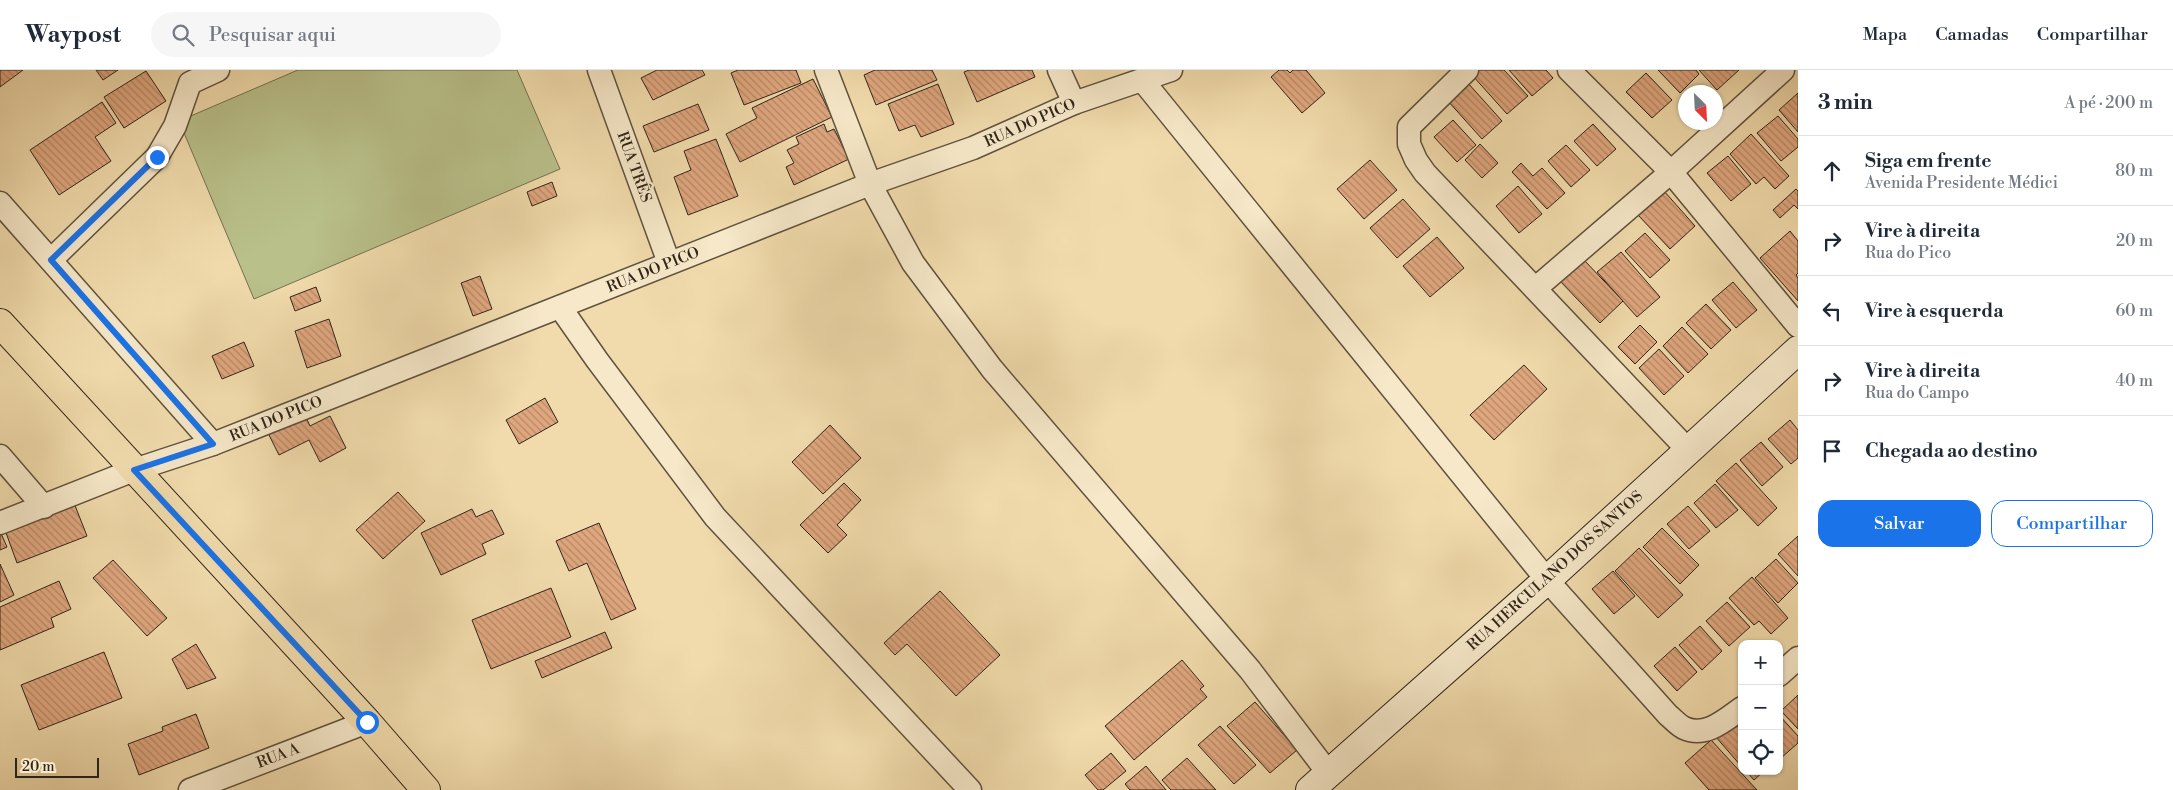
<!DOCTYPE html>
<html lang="pt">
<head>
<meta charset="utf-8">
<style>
	body { margin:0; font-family:"Libre Bodoni",serif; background:#f6f6f7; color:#1f2937 }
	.controls { position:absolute; right:15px; bottom:15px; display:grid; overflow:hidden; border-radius:10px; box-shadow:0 1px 4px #0004 }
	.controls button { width:45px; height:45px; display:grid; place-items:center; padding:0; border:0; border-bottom:1px solid #e0e1e3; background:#fff; color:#1f2937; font:25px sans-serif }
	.compass { position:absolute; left:1678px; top:15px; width:45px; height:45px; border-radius:50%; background:#fff; box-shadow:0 1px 4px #0004; rotate:156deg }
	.scale { position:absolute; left:15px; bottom:12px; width:84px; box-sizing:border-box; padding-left:5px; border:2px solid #2f251a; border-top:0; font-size:14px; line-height:18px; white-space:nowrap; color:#2f251a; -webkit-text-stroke:4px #f6e8c9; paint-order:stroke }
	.stop { position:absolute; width:15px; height:15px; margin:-11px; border:4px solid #1a73e8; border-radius:50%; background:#fff }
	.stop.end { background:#1a73e8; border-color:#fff; box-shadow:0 1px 5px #0008 }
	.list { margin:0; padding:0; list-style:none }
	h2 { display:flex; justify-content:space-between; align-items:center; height:65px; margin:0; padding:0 20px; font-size:21px }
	h2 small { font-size:16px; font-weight:400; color:#747a83 }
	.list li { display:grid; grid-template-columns:32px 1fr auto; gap:15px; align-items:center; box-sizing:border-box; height:70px; padding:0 20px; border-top:1px solid #e0e1e3 }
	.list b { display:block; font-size:19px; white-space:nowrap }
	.list p { margin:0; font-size:16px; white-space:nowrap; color:#747a83 }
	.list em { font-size:16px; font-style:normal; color:#747a83 }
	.actions { display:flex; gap:10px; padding:15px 20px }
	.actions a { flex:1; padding:11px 0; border:1px solid #1a73e8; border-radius:15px; text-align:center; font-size:18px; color:#1a73e8 }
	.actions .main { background:#1a73e8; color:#fff }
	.icon { flex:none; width:28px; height:28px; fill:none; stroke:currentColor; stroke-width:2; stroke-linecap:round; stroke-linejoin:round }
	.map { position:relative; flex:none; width:1798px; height:720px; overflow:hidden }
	header { display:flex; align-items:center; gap:30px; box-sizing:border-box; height:70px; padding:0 25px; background:#fff; border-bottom:1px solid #e0e1e3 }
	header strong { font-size:24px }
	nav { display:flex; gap:28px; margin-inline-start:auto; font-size:18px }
	.search { width:350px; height:45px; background:#f6f6f7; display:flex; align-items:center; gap:12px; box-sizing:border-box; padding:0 18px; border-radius:28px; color:#747a83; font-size:19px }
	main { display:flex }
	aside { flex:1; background:#fff }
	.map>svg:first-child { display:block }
	.pitch { fill:#b9c08a; stroke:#747252 }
	.building { fill:url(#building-back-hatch); stroke:#2f251a }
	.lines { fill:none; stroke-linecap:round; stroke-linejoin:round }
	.street-casing { stroke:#60523e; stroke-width:25 }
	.secondary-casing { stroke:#2f251a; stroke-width:30 }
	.primary-casing { stroke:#2f251a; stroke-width:30 }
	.street { stroke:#f6e8c9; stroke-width:22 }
	.secondary { stroke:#f6e8c9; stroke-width:28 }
	.primary { stroke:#f1dbac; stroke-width:28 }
	.route { stroke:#1a73e8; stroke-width:6 }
	.labels { text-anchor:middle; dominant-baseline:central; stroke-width:5; stroke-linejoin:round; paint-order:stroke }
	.street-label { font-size:15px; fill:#2f251a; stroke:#f6e8c9 }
</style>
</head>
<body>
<header>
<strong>Waypost</strong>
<div class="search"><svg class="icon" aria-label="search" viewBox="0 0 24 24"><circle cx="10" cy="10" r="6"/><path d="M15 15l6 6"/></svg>Pesquisar aqui</div>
<nav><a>Mapa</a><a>Camadas</a><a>Compartilhar</a></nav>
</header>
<main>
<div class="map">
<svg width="1798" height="720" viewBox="0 0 1798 720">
	<defs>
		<pattern id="building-back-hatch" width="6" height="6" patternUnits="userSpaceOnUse" patternTransform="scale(1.25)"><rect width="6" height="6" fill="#e0a77f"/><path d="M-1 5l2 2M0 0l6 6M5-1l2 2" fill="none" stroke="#b68867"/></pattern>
	</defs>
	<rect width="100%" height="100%" fill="#f1dbac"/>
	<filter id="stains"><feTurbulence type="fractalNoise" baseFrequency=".004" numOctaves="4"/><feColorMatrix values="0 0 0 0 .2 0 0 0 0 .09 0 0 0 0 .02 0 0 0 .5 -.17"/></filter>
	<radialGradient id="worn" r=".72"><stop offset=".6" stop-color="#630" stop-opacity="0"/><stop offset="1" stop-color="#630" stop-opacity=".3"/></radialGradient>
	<path class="pitch" d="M298,0H517L560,99L254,229L179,51Z"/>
	<g class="building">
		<path d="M0,0H23L0,17Z"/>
		<path d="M96,0H118L103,10Z"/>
		<path d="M657,0H702L705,5L653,30L641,8Z"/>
		<path d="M738,0H796L801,13L744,35L731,3Z"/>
		<path d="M875,0H932L937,10L876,35L864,5Z"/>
		<path d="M969,0H1032L1035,7L977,32L964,2Z"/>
		<path d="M1279,0H1287L1290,3L1293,0H1306L1325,23L1302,43L1271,7Z"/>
		<path d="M1478,0H1504L1528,26L1507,44L1472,5Z"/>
		<path d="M1509,0H1546L1553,8L1532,26Z"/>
		<path d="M1658,0H1696L1699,4L1680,23Z"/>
		<path d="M1699,0H1739L1717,20Z"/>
		<path d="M146,1L166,31L124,58L104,27Z"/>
		<path d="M1646,3L1672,30L1652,48L1626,22Z"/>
		<path d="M813,9L832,47L740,92L726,64L757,48L752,38Z"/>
		<path d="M1467,12L1502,51L1482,69L1447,30Z"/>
		<path d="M938,14L954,54L921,67L915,55L899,61L888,34Z"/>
		<path d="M1798,23V62L1779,40Z"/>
		<path d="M102,32L116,53L95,67L111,91L59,125L30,80Z"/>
		<path d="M698,34L709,60L654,82L643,56Z"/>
		<path d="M1778,46L1798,69V77L1781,91L1757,63Z"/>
		<path d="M1453,50L1476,75L1457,92L1434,67Z"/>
		<path d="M824,54L827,62L834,59L849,89L794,115L786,97L794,93L787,80L799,74L796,67Z"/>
		<path d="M1593,54L1616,79L1597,96L1574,71Z"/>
		<path d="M1751,64L1789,106L1775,119L1764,107L1756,114L1730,84Z"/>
		<path d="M716,69L738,126L688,145L674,107L691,100L684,81Z"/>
		<path d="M1480,74L1498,93L1482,108L1465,90Z"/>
		<path d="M1566,75L1590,100L1571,117L1548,91Z"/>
		<path d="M1728,86L1751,114L1731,131L1707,103Z"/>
		<path d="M1370,90L1397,120L1364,149L1337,119Z"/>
		<path d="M1521,93L1533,106L1542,98L1565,123L1547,139L1512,102Z"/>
		<path d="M552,112L557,126L532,136L527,122Z"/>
		<path d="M1518,116L1542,144L1519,163L1496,136Z"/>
		<path d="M1796,119L1798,121V139L1794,135L1780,148L1773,140Z"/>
		<path d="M1664,121L1695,156L1670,179L1638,145Z"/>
		<path d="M1403,129L1430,159L1397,188L1370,158Z"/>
		<path d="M1790,161L1798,171V203L1796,205L1798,208V231L1760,188Z"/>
		<path d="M1645,163L1670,190L1650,208L1625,181Z"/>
		<path d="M1437,167L1464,198L1430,227L1403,196Z"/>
		<path d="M1621,182L1660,227L1637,247L1597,202Z"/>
		<path d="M1583,189L1623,231L1600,253L1560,211Z"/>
		<path d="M480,206L492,239L473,246L461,213Z"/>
		<path d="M1733,212L1757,240L1736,258L1712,230Z"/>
		<path d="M316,217L321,231L295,241L290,227Z"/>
		<path d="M1706,234L1731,260L1711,279L1686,253Z"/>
		<path d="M329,249L341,286L307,298L295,261Z"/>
		<path d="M1640,255L1657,272L1635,294L1618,277Z"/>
		<path d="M1682,257L1708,284L1688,303L1663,276Z"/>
		<path d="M244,272L254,296L222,309L212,286Z"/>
		<path d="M1659,279L1684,306L1664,325L1639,298Z"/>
		<path d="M1524,295L1547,319L1494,370L1470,345Z"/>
		<path d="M545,328L558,352L519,374L506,350Z"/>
		<path d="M304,343L310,356L330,346L346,378L320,392L309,370L279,385L267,361Z"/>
		<path d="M1790,350L1798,360V388L1791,394L1768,369Z"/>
		<path d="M830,355L861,388L823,424L792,392Z"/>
		<path d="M1761,372L1783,397L1762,416L1740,390Z"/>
		<path d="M1736,393L1777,438L1758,456L1716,411Z"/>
		<path d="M844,413L861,430L837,455L847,465L828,483L800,455Z"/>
		<path d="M1715,414L1738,440L1716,458L1694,433Z"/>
		<path d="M398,422L425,451L383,489L356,460Z"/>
		<path d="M74,433L87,466L17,493L5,460Z"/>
		<path d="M1688,436L1710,461L1689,479L1667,454Z"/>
		<path d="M472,439L476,447L492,440L504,464L482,474L486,484L441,505L421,463Z"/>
		<path d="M599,453L636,539L611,550L587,493L569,501L556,471Z"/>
		<path d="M1662,458L1699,495L1680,514L1643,477Z"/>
		<path d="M0,461L7,477L0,480Z"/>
		<path d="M1798,466V506L1778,484Z"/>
		<path d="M1639,478L1683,525L1658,548L1615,501Z"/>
		<path d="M1776,489L1798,513L1778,533L1755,508Z"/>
		<path d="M113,490L167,548L147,566L93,508Z"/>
		<path d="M0,494L14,525L0,532Z"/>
		<path d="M1613,501L1635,526L1614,544L1592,519Z"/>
		<path d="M1752,507L1788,548L1771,564L1759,551L1754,555L1729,528Z"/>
		<path d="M59,511L71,539L51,548L54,557L0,580V537Z"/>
		<path d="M551,518L571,567L491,599L472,550Z"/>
		<path d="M940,521L1000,585L956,626L907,574L895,585L884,573Z"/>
		<path d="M1727,532L1750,557L1729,576L1706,551Z"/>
		<path d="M1700,556L1722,581L1702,600L1679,575Z"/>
		<path d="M605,562L612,578L542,608L535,591Z"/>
		<path d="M196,574L216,608L187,619L172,589Z"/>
		<path d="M1675,577L1697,602L1677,621L1654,596Z"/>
		<path d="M104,582L122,628L39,660L21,615Z"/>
		<path d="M1182,590L1204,616L1200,619L1207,627L1134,690L1105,656Z"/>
		<path d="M1798,625V659L1781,641Z"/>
		<path d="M1255,632L1297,680L1270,703L1227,656Z"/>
		<path d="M196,644L209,678L139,705L128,674L163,661L162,657Z"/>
		<path d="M1779,645L1798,666V673L1781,688Z"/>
		<path d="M1742,651V697L1715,666Z"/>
		<path d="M1220,656L1256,695L1234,714L1198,675Z"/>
		<path d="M1711,670L1757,720H1709L1685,693Z"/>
		<path d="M1111,683L1126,701L1103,720H1098L1085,705Z"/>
		<path d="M1187,688L1216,720H1171L1162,710Z"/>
		<path d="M1146,696L1166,720H1130L1125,714Z"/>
		<path d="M1746,701H1764L1754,710Z"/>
	</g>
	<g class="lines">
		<defs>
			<g id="street">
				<path d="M599,0L669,193"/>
				<path d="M826,0L870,114L913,193L992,299L1250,600L1329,704"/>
				<path d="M1059,0L1074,33"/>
				<path d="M1467,0L1409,57V74L1416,90L1425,103L1688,380"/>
				<path d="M1569,0L1671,102L1798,256"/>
				<path d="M1143,11L1547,510L1668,645C1673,649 1678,655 1684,658C1706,668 1725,650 1742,638"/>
				<path d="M0,133L213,374"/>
				<path d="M51,190L157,87L175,56L190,13L218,0"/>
				<path d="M1536,218L1671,102L1783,0"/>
				<path d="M560,237L597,290L715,447L970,720"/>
				<path d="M0,386L44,437"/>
				<path d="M0,453L134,400L213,374L870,114L973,78L1074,33L1171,0"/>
				<path d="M1779,605L1798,588"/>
				<path d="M190,720L367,652"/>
			</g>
			<path id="secondary" d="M1310,720L1547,510L1798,280"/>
			<path id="primary" d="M0,253L367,652L426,720"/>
		</defs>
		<use href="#street" class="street-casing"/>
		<use href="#secondary" class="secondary-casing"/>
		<use href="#primary" class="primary-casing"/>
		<use href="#street" class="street"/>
		<use href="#secondary" class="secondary"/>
		<use href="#primary" class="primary"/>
	</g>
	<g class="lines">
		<path class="route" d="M157,87L51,190L213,374L134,400L367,652"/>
	</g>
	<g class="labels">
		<g class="street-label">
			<text transform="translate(1030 53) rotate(-24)">RUA DO PICO</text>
			<text transform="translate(634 97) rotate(70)">RUA TRÊS</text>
			<text transform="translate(653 200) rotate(-22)">RUA DO PICO</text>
			<text transform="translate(276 349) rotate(-22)">RUA DO PICO</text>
			<text transform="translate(1555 501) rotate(-42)">RUA HERCULANO DOS SANTOS</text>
			<text transform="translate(278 686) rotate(-21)">RUA A</text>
		</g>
	</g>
	<rect width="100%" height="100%" filter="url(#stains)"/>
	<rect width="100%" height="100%" fill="url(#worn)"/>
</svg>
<div class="controls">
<button>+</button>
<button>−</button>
<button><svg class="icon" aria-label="locate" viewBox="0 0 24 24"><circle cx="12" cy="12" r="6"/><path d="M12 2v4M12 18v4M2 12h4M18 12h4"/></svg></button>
</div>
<svg class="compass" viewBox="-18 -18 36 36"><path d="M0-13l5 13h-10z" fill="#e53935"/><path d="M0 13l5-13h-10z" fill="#747a83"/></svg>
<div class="scale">20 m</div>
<div class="stop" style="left:367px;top:652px"></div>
<div class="stop end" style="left:157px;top:87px"></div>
</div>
<aside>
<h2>3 min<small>A pé · 200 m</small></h2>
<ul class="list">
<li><svg class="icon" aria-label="ahead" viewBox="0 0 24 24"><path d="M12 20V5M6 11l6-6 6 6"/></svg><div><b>Siga em frente</b><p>Avenida Presidente Médici</p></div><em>80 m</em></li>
<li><svg class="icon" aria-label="right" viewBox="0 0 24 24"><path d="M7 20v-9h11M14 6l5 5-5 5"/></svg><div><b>Vire à direita</b><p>Rua do Pico</p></div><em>20 m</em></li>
<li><svg class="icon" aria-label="left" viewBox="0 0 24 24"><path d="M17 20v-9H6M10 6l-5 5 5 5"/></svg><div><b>Vire à esquerda</b></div><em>60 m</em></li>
<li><svg class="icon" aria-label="right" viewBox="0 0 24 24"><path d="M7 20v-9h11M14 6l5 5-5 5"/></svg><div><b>Vire à direita</b><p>Rua do Campo</p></div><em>40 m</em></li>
<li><svg class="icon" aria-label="arrive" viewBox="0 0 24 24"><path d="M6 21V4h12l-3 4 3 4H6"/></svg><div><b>Chegada ao destino</b></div></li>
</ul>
<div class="actions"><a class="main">Salvar</a><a>Compartilhar</a></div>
</aside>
</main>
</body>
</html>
